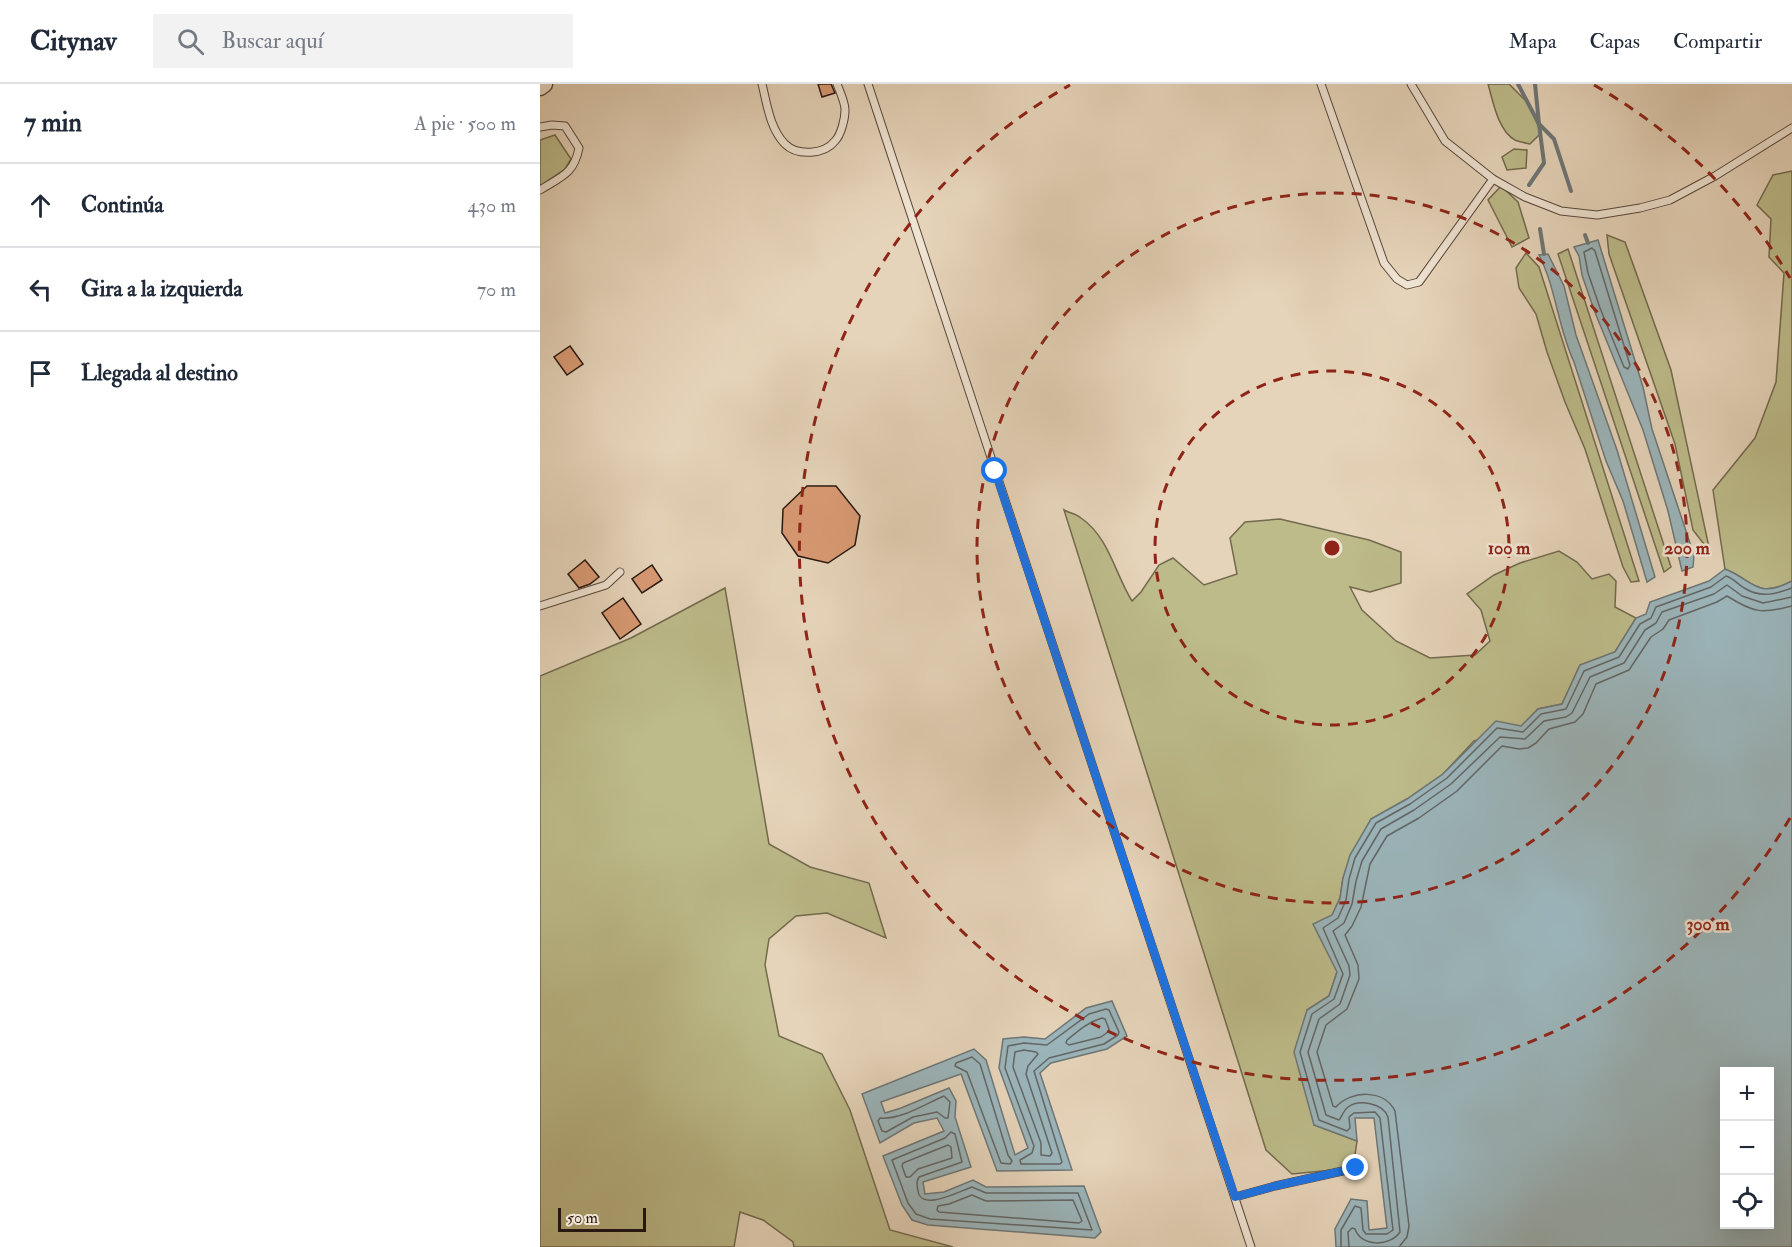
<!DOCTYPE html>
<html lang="es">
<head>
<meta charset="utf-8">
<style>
	body { margin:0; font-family:"IM FELL Double Pica",serif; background:#f2f2f3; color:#1f2937 }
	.controls { position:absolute; right:18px; bottom:18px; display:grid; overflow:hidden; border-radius:0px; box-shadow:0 6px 24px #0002 }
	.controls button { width:54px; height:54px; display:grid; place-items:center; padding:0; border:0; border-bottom:2px solid #e0e1e3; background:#fff; color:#1f2937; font:30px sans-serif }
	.scale { position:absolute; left:18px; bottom:15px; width:88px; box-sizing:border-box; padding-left:6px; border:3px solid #281811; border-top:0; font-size:16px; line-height:21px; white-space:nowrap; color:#281811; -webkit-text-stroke:4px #efe3d2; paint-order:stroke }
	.stop { position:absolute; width:18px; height:18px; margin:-14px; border:4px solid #1a73e8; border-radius:50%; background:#fff }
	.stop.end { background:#1a73e8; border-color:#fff; box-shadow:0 2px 6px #0008 }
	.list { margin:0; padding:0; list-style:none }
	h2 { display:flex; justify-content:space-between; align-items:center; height:78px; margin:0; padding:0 24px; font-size:26px }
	h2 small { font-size:20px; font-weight:400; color:#747a83 }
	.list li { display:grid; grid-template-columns:39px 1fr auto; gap:18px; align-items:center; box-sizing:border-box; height:84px; padding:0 24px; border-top:2px solid #e0e1e3 }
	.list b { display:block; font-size:22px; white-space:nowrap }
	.list em { font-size:20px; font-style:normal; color:#747a83 }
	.icon { flex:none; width:33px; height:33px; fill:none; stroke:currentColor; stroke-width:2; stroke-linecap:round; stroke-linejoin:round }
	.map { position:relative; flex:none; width:1252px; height:1163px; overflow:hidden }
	header { display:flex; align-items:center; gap:36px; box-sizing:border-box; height:84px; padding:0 30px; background:#fff; border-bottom:2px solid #e0e1e3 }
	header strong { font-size:28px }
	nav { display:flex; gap:33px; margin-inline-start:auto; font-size:21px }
	.search { width:420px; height:54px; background:#f2f2f3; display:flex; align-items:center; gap:15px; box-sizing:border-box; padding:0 21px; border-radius:0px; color:#747a83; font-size:22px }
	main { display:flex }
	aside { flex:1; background:#fff }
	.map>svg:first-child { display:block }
	.green { fill:#bdbb8a; stroke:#726a4e; stroke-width:1.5 }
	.water { fill:#9bb5bb; stroke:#6d7677; stroke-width:1.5; fill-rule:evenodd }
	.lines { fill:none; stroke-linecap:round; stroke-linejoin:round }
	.shore { stroke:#626666; stroke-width:1.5 }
	.stream { stroke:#6d7677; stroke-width:4 }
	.building { fill:#d99a73; stroke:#281811; stroke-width:1.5 }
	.service-casing { stroke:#58473b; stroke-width:9 }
	.tertiary-casing { stroke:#58473b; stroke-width:19 }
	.service { stroke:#efe3d2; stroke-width:7 }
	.tertiary { stroke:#efe3d2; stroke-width:16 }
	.route { stroke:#1a73e8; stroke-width:8 }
	.ring { fill:none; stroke:#8f2418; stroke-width:3; stroke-dasharray:10 8 }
	.centre { fill:#8f2418; stroke:#efe3d2; stroke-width:3 }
	.ring-label { font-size:18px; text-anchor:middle; font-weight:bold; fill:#8f2418; stroke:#efe3d2; stroke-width:5; stroke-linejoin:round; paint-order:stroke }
</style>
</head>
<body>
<header>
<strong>Citynav</strong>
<div class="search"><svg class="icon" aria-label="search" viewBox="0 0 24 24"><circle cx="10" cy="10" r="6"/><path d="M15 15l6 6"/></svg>Buscar aquí</div>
<nav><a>Mapa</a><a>Capas</a><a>Compartir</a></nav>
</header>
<main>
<aside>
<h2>7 min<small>A pie · 500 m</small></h2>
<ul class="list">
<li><svg class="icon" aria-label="ahead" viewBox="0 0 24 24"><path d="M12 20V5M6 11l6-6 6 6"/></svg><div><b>Continúa</b></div><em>430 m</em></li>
<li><svg class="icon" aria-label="left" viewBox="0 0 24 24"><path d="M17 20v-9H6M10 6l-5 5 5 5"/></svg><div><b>Gira a la izquierda</b></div><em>70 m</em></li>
<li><svg class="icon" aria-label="arrive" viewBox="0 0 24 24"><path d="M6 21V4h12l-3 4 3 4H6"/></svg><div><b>Llegada al destino</b></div></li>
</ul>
</aside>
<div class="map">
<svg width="1252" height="1163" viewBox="0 0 1252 1163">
	<rect width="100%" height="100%" fill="#e6d4ba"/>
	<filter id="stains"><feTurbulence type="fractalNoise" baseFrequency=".00333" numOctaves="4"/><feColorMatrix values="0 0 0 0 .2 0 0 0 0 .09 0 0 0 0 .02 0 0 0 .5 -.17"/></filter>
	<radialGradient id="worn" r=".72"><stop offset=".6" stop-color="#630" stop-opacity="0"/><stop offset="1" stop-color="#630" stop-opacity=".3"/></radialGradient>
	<g class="green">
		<path d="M948,0H969L989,20L1001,49L990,60C986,59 979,58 975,56C958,47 953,17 948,0Z"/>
		<path d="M15,51L31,75L25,85L0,102V56Z"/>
		<path d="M974,65L987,66L986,84L967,86L962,73Z"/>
		<path d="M1252,87V497C1217,516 1213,496 1185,485L1173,406L1215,354L1236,298L1244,189L1229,173L1231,135L1217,121L1233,91Z"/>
		<path d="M961,102L978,118L989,154L972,163L948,116Z"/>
		<path d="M1067,151L1085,158L1131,286L1170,468L1153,446L1135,360L1069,170Z"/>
		<path d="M1028,165L1131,483L1124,488L1018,170Z"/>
		<path d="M986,169L999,183L1099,497L1091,498L1083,483L1045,365L1025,318L1007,268L996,230L979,204L976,184Z"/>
		<path d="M524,426C529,429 537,430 541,434C569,453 575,490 592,517L601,508L619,481L633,474L664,501L697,490L690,454L705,438L740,435L829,456L861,468V499L830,508L810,503L822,526L856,557L890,574L935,571L950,557L941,526L927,510L954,491L980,479L1019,467L1037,478L1052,495L1069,490L1076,497L1075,523L1096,534L1075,568L1040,581L1022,620L998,625L981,643L934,657L903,690L867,715L831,735L803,794L800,814L792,832L797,888L789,912L767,926L774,1041L817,1057L813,1084L752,1090L726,1066Z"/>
		<path d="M185,504L229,760L270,783L329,799L346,854L287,829L256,832L229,855L225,881L239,952L282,970L310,1026L350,1146L413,1163H254L253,1158L223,1136L200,1128L194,1163H0V592L91,554Z"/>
	</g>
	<g class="water">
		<path d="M1058,156L1103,303L1112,345L1154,471L1153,483L1142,487L1128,427L1103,346L1054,226L1042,191L1039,172L1034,163Z"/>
		<path d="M1008,170L1024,202L1036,251L1077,366L1115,493L1107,498L1083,417L1066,377L1034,278C1018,244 1016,204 999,171Z"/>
		<path d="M1185,485C1213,496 1217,516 1252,497V1163H796L795,1145L811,1115L827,1117L829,1146L847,1144L834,1034H815L817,1057L774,1041L754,968L767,926L789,912L797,888L773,840L792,831L800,814L803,794L810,771L831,735L867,715L903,690L956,637L981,642L998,625L1022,620L1040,581L1075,568L1096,534L1106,530L1110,518L1169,497ZM1184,988H1230V1140H1184Z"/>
		<path d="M572,917L587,952L567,965L511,979L500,989L532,1086L457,1087L421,990L341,1018L345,1029L361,1024L409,1004L416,1017L415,1033L431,1083L383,1098L385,1110L404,1108L433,1096L446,1103L544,1102L561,1148L555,1154L388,1141L372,1136L362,1121L343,1072L404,1047L397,1034L374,1039L340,1059L322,1010L434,965L446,976L475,1071L488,1064L459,984L463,955L484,953L505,955L546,924Z"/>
	</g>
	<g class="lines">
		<g class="shore">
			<path d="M1052,164L1055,167L1090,281L1088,285L1084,283L1060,224L1048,189L1044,168Z"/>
			<path d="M566,925L569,926L579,948L578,951L564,960L509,974L494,987L522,1078L520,1080H481L480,1076L492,1069L494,1062L465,984L468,962L484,959L507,961L549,930Z"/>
			<path d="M562,934L565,935L569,945L568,948L561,953L529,961L526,959L527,956C538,947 548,938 562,934Z"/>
			<path d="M484,966L496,968L498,970L488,982L486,990L512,1069L510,1072L501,1071V1059L473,983L475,968Z"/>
			<path d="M432,973L440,980L468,1071L472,1077L470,1080L461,1079L427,988L415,982L416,979Z"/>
			<path d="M404,1012L410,1018L408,1034H405L397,1028L373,1033L346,1048L342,1047L338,1037L340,1034C361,1036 385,1020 404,1012Z"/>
			<path d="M411,1048L415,1050L422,1078L379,1093C376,1098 377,1101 378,1107C381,1128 420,1107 432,1103L446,1109H538L552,1146L390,1135L376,1130L368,1119L352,1076L405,1054Z"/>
			<path d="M408,1061L411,1063L412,1074L378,1085L370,1093H366L362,1082L363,1079Z"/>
			<path d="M432,1111L446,1117L533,1116L542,1137L539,1139L399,1128L397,1126L398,1122L409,1120Z"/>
			<path d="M801,1163V1146L815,1122L821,1124L823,1146L826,1150H847L853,1146L840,1034L835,1028L814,1029L809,1033L810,1044L807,1047L779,1036L760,968L772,930L794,915L803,890L783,844L798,834L806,816L809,795L815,774L836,739L870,720L907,694L957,644L983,648L1001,630L1026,625L1044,587L1079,573L1100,540L1111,534L1116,523L1171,503L1186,492C1195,495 1198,501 1206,505C1221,514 1236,510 1252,504"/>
			<path d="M809,1163L808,1148L812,1144L815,1145C821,1163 850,1163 860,1148L848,1033C843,1019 819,1015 808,1023C804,1026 802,1032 799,1036L786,1031L768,968L779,935L800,920L810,891L809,882L793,847L804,839L812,820L816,797L822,777L841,745L874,726L911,700L960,653L985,655L1004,637L1026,633L1032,629L1050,593L1084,579L1105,546L1116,539L1122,528L1174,510L1187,501L1202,512L1223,519L1252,513"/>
			<path d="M859,1163L867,1153L869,1142L855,1027C844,1005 811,1006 796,1023L793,1022L777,968L786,941L807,925L819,895L818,881L805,851L812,842L821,823L830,780L847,752L879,734L917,707L962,662L979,665L988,664L996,659L1009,645L1035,638L1043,630L1056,600L1089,586L1111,553L1123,545L1129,536L1177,518L1187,512C1214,529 1222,530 1252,522"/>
		</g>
		<g class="stream">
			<path d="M978,0L999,40L1004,79L989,101"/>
			<path d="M995,0L999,40L1014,55L1031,107"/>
			<path d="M1000,145L1004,170"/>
			<path d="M1045,151L1048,159"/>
		</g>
	</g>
	<g class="building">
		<path d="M278,0H291L295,9L282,13Z"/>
		<path d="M30,262L43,280L27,291L14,273Z"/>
		<path d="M267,402H296L320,432L315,461L288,479L258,472L242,449L243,425Z"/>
		<path d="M45,476L59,493L50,500L39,504L28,490Z"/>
		<path d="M112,481L122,496L102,509L92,495Z"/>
		<path d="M83,514L101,540L80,555L62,529Z"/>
	</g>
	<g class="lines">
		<defs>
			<g id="service">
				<path d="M222,0C227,20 230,45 245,60C257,72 284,71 295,57C301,51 305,35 305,26C305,18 300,8 297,0"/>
				<path d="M328,0L711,1163"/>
				<path d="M781,0L844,179L857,195L867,201L879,198L953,95"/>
				<path d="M871,0L905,57L953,95L985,113L1021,127L1057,131L1100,124L1130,116L1175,92L1252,44"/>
				<path d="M0,43L12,41L25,42L39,64C34,90 21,93 0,106"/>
				<path d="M0,522L66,501L80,488"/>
				<path d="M695,1113L735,1102L816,1084"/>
			</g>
			<path id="tertiary" d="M0,3L4,0"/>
		</defs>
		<use href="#service" class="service-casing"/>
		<use href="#tertiary" class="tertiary-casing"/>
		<use href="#service" class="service"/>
		<use href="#tertiary" class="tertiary"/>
	</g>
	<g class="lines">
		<path class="route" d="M455,387L695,1113L735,1102L816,1084"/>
	</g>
	<g class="ring">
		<circle cx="792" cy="464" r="177"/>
		<circle cx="792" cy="464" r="355"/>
		<path d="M1250 734A532 532 0 1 1 530 1M1054 1A532 532 0 0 1 1250 194"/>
	</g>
	<circle cx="792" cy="464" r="9" class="centre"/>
	<g class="ring-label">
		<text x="969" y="470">100 m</text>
		<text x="1147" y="470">200 m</text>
		<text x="1168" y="846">300 m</text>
	</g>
	<rect width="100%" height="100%" filter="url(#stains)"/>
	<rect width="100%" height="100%" fill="url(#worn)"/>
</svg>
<div class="controls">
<button>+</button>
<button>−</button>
<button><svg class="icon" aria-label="locate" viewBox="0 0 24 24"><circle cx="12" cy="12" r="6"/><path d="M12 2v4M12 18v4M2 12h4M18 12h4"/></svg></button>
</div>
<div class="scale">50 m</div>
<div class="stop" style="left:455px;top:387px"></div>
<div class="stop end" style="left:816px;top:1084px"></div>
</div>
</main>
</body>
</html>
